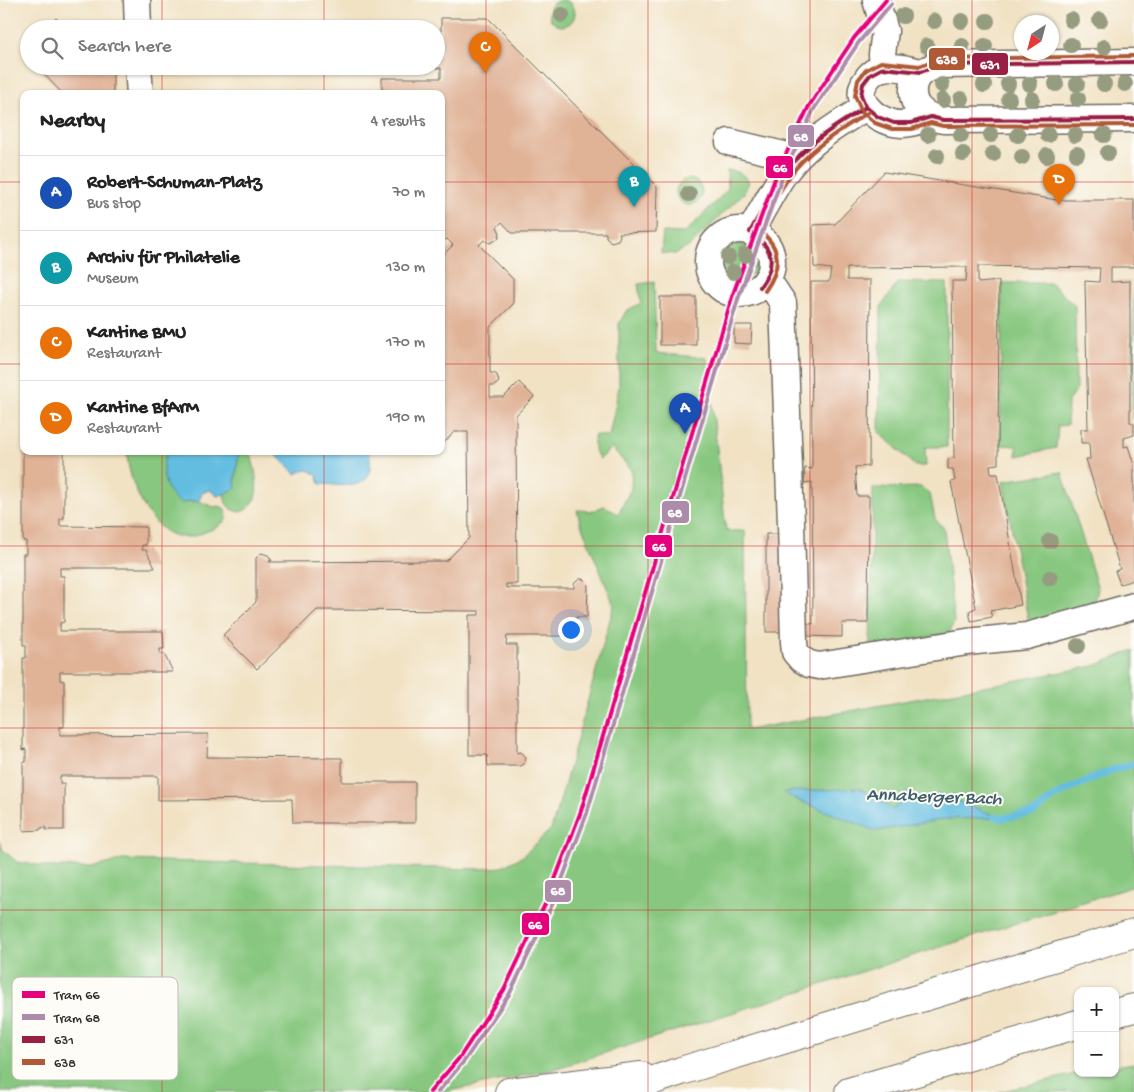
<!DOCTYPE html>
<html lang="en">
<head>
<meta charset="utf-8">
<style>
	body { margin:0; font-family:"Gochi Hand",sans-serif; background:#f2f2f2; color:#222 }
	.controls { position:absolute; right:15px; bottom:15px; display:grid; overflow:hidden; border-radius:10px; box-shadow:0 1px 4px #0004 }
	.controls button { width:45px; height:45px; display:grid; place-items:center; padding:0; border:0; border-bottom:1px solid #e0e0e0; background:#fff; color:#222; font:25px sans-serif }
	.compass { position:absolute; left:1014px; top:15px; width:45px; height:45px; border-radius:50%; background:#fff; box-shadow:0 1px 4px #0004; rotate:216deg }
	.you { position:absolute; left:570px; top:629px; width:18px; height:18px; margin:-12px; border:4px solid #fff; border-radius:50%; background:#1a73e8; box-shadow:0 0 0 8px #1a73e833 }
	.badge { display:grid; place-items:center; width:32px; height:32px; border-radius:50%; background:#111827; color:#fff; font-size:16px; font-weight:700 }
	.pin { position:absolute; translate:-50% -41px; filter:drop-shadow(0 1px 2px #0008) }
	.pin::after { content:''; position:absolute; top:26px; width:18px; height:15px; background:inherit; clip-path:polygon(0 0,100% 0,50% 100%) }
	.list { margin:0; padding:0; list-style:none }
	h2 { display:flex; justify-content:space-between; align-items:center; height:65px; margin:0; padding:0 20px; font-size:21px }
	h2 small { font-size:16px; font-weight:400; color:#767676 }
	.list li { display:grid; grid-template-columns:32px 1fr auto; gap:15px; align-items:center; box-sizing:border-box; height:75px; padding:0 20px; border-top:1px solid #e0e0e0 }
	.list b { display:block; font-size:19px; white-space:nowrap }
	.list p { margin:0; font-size:16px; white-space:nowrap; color:#767676 }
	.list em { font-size:16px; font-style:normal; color:#767676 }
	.icon { flex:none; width:28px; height:28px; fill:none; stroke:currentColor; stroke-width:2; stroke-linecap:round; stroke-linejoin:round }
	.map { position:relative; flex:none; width:1134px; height:1092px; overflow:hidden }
	.search { position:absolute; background:#fff; box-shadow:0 1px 4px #0004; left:20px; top:20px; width:425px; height:55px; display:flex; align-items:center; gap:12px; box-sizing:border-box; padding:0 18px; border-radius:28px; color:#767676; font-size:19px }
	.panel { position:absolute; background:#fff; box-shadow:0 1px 4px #0004; left:20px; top:90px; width:425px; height:365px; border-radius:10px }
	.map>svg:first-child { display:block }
	.green { fill:#87c77f; stroke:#597955 }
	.water { fill:#63bde1; stroke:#477486 }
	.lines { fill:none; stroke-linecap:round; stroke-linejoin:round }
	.stream { stroke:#63bde1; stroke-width:7 }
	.building { fill:#e0b296 }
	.minor-casing { stroke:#706b61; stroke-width:29 }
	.highway-casing { stroke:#706b61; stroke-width:30 }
	.minor { stroke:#fff; stroke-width:26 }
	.highway { stroke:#fff; stroke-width:28 }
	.bus-1-casing { stroke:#fdfcf7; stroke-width:8 }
	.bus-2-casing { stroke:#fdfcf7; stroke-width:8 }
	.bus-1 { stroke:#991f44; stroke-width:4 }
	.bus-2 { stroke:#af5936; stroke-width:4 }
	.tram-1-casing { stroke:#fdfcf7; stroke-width:8 }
	.tram-2-casing { stroke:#fdfcf7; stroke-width:8 }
	.tram-1 { stroke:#e5007d; stroke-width:4 }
	.tram-2 { stroke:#ad8cab; stroke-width:4 }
	.tree { fill:#969c80 }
	.grid { fill:none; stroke:#d62828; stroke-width:1; stroke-opacity:0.55 }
	.labels { text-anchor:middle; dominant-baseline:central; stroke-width:4; stroke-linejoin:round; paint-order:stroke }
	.water-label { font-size:19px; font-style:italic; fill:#3f5e6b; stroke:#fdfcf7 }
	.key { fill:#fdfcf7; stroke:#bebdba; stroke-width:1 }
	.key-label { font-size:14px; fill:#2b2b2b }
	.line-badge { stroke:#fdfcf7; stroke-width:2 }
	.badge-label { font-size:14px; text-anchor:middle; font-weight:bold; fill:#fff }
</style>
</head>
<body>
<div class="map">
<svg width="1134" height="1092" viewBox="0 0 1134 1092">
	<rect width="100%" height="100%" fill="#fdfcf7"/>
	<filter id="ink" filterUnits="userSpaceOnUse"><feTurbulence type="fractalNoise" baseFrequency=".02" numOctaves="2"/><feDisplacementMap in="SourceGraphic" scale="10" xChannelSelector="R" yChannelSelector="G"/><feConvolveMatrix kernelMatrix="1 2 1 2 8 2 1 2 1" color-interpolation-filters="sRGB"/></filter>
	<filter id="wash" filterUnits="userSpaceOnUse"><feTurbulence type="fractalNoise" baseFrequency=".0096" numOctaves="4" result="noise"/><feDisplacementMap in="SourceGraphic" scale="20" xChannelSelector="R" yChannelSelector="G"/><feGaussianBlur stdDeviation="1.12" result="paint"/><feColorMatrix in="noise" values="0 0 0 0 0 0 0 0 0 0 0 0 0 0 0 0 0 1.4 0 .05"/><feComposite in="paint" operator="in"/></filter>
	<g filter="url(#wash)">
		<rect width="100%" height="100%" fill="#f1e2c4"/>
		<g class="green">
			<circle cx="562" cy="13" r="13"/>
			<path d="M727,170C737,171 743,173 749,182L744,193L690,246L675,254L661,253L663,232L685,233L728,189Z"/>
			<circle cx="689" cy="192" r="13"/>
			<circle cx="738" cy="262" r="18"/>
			<path d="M654,282L656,353L707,358L726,531H745L747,730L1094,666L1134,650V886L551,1070L445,1092H0V842L3,850L17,862L50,867H95L122,860L479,869L502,867L523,856L551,829L561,798L614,605L580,522L577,510L592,511L604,506L618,514L631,489L632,471L612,448L600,459L594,450V435L609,436L619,387V324L626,311L641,303L638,284Z"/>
			<path d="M898,282L947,283V447H925L926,466H915L879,432L881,307Z"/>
			<path d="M1134,282V419H1132Z"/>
			<path d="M1002,283H1051L1075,306L1076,391L1068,401L1067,425L1058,426L1056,448L1017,456V446L1000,445Z"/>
			<path d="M127,451H168L166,455L187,501H199L214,507L219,506L224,508L226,512L227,518C221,526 214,529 205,532C198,535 190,538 182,537C150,535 127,479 127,451Z"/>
			<path d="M239,451H250C255,469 266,505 240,512C228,510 225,504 224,493L235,482Z"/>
			<path d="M1062,472L1098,589L1095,602L1085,612L1029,625L1003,481Z"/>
			<path d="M921,487L930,494L935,519L944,528L954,622L949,634L870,648L873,488Z"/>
			<path d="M1134,1063V1092H999L1079,1073H1115V1066Z"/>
		</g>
		<g class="water">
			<path d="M168,451H239L235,482L236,488C231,491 223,495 217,496L210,490L202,493L199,501H187L184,504C179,502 174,499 171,494C163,484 160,462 168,451Z"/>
			<path d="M272,451H368C371,457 370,461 370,467C369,493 337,484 320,484L317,475C309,469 305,469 296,474Z"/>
			<path d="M860,788L894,810L906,792L924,802L939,794L1002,818L946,819L876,831L795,799L783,792Z"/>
		</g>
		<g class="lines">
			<path class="stream" d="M995,817L1002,818L1034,813L1053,798L1071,788L1112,770L1134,764"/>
		</g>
		<g id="blocks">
			<g class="building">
				<path d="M56,18L67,29H46Z"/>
				<path d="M441,18H488L657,187L656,232L619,233L620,236L618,240L611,242L606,237V233H512L502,222L497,227L500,233L498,239L490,243L484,240L479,245L513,279V304L490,327V373H494L497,375L499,382L494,386H490V397H504L519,382L534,397L516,415L517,584H506V588H574V584L579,579H583L588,584L587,617H576V636H507L506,645H517V753L521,752L526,757L524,764L521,766H488L487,755H469V615H479V611L317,610L257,669L223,635L256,602V558L261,553L268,555L272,561L270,560L269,562L446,561L469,538L468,432H454L441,446L442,256L453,245L447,239L441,242V94H382V78H441V68H436V55H441Z"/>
				<path d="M29,46V59L22,52Z"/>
				<path d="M36,66H113V94H63Z"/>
				<path d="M884,172L1057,200H1134V267H1111V282L1130,281V422L1134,424V435L1124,438V447L1128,446L1134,465V580L1120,584L1115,571L1120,569L1086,459H1090L1089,443H1081V429H1088L1085,281L1099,282L1100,268L978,266V283L999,281L998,464L990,465L991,474H998L1021,605L990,611L992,617L971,621L969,611L976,608L951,482L955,481L953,469H948V459L954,458L952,281H966L967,267L847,268V280H870L869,466L855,467L857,496H869L868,623H842V637L804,636V623L813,624L812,482L804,483L805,468L812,469L811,282H829L831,269L814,267L813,225L835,224Z"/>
				<rect x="660" y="297" width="36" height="48"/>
				<path d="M734,325H752L751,344L734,343Z"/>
				<path d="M23,451H64V518L60,519V526L146,527V545H142V550H146L155,568H60V576H64V622L60,623V631H163L164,649H160V654H164L173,672H60V680L64,681V727H60V735L208,734L207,757L342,758V782H415V823H293L292,799L158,800V776H60V784H64V830H46V827L41,828L40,830L23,831V762H26V749L23,750V658H26V645H23V554H26V541H23Z"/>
				<rect x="766" y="534" width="17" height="98"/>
			</g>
		</g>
	</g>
	<g filter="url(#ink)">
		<use href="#blocks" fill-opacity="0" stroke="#706b61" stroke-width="1"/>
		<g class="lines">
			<defs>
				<g id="minor">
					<path d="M137,0L138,29"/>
					<path d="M876,0L885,31L882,54L883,68"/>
					<path d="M1134,62L939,65C934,67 925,69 921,73C910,82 910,102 922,111C928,117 935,118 943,120L1134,119"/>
					<path d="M138,66L140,94"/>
					<path d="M921,72C910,70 894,65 883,68C877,69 870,74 867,79C851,99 873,118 893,123C906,126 918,121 931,117"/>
					<path d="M729,142L796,158"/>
					<circle cx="740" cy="262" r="32"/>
					<path d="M750,232C761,213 771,193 783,175C804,145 835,126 866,107"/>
					<path d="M767,279L783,303L791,523L794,642L795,652L801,659L809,664L819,666L967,642L1027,636L1134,606"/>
				</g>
				<g id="highway">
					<path d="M1115,1013L1134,1008"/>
					<path d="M509,1092L641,1076"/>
					<path d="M619,1092L681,1071L1134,933"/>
					<path d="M849,1092L1078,1024"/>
				</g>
			</defs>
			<use href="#minor" class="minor-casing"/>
			<use href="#highway" class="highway-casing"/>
			<use href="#minor" class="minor"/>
			<use href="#highway" class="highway"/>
			<defs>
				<g id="bus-1">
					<path d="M1134,62L939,65L921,72L883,68L870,75L863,84L861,95L866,107L878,117L894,123H911L931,117L943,120L1134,119"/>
					<path d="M760,287C777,264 774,248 750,232C761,213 770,193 783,175C804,145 835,126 866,107"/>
				</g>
				<g id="bus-2">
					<path d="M1134,56L939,59L920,66L881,62L866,70L858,80L855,96L862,112L875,123L892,129H912L931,123L943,126L1134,125"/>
					<path d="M765,291C781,269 783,247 758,230C770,209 781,186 796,168C816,145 843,128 869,112"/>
				</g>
			</defs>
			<use href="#bus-1" class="bus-1-casing"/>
			<use href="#bus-2" class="bus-2-casing"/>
			<use href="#bus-1" class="bus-1"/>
			<use href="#bus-2" class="bus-2"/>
			<defs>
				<path id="tram-1" d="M430,1092L460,1057L504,990L548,898L581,811L732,297L777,173L809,106L854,38L886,0"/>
				<path id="tram-2" d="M438,1092L465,1060L510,993L554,901L587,813L738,299L783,175L814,109L859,42L891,4"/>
			</defs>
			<use href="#tram-1" class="tram-1-casing"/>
			<use href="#tram-2" class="tram-2-casing"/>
			<use href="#tram-1" class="tram-1"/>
			<use href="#tram-2" class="tram-2"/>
		</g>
		<g class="tree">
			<circle cx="562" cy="15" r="8"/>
			<circle cx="903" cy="16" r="8"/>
			<circle cx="1071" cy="20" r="8"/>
			<circle cx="1100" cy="20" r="8"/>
			<circle cx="934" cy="21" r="8"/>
			<circle cx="962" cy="21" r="8"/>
			<circle cx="987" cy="21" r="8"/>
			<circle cx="1071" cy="45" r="8"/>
			<circle cx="927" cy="46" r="8"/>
			<circle cx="962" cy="46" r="8"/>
			<circle cx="985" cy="46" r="8"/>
			<circle cx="1104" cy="47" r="8"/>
			<circle cx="1008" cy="84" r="8"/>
			<circle cx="1030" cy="84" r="8"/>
			<circle cx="1056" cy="84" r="8"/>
			<circle cx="1077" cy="84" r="8"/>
			<circle cx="1104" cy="84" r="8"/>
			<circle cx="1125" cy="84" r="8"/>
			<circle cx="942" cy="85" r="8"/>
			<circle cx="984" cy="85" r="8"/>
			<circle cx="961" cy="99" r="8"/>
			<circle cx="1009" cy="99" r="8"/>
			<circle cx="1032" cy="99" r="8"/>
			<circle cx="1078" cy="99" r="8"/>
			<circle cx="943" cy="100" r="8"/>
			<circle cx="928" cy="135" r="8"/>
			<circle cx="961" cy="135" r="8"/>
			<circle cx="991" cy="135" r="8"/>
			<circle cx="1018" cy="135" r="8"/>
			<circle cx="1048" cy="135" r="8"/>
			<circle cx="1075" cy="135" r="8"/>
			<circle cx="1104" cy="135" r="8"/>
			<circle cx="1108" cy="153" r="8"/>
			<circle cx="963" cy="154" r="8"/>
			<circle cx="993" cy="154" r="8"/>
			<circle cx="1077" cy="154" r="8"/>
			<circle cx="937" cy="156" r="8"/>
			<circle cx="1047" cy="156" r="8"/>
			<circle cx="1022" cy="157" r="8"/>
			<circle cx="689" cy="194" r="8"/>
			<circle cx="745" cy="255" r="8"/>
			<circle cx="728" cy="257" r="8"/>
			<circle cx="733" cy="272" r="8"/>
			<circle cx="1050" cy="541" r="8"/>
			<circle cx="1050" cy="578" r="8"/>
			<circle cx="1078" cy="646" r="8"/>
		</g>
	</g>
	<path class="grid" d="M162,0V29M324,0V29M486,0V1092M648,0V1092M810,0V1092M972,0V1092M162,66V94M324,66V94M0,182H24M441,182H1134M0,364H24M441,364H1134M162,451V1092M324,451V1092M0,546H1134M0,728H1134M0,910H1134"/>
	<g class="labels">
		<g class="water-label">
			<text transform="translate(934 798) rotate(2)">Annaberger Bach</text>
		</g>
	</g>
	<rect x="12" y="977" width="166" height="103" rx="8" class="key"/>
	<rect x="22" y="991" width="23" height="7" fill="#e5007d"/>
	<rect x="22" y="1014" width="23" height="6" fill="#ad8cab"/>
	<rect x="22" y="1036" width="23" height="7" fill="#991f44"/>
	<rect x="22" y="1059" width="23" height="6" fill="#af5936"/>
	<g class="key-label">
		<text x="54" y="999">Tram 66</text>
		<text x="54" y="1022">Tram 68</text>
		<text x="54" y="1044">631</text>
		<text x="54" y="1067">638</text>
	</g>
	<g class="line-badge">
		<rect x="928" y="47" width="38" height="24" rx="5" fill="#af5936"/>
		<rect x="971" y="52" width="38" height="24" rx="5" fill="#991f44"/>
		<rect x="787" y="124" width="28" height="24" rx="5" fill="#ad8cab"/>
		<rect x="765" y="155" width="29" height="24" rx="5" fill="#e5007d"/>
		<rect x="661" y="500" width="29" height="24" rx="5" fill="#ad8cab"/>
		<rect x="644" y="534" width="29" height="24" rx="5" fill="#e5007d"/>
		<rect x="544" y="879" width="28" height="24" rx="5" fill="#ad8cab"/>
		<rect x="521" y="912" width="29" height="24" rx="5" fill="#e5007d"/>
	</g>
	<g class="badge-label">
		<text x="947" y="64">638</text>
		<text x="990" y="69">631</text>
		<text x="801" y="141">68</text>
		<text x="780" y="172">66</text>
		<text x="675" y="517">68</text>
		<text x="659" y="551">66</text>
		<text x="558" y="895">68</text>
		<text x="535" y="929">66</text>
	</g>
</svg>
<div class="controls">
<button>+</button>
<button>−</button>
</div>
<svg class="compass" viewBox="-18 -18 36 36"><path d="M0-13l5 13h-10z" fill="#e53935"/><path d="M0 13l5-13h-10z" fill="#767676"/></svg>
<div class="you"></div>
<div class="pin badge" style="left:685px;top:434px;background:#1a4fb4">A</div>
<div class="pin badge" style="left:634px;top:207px;background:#0f9aa8">B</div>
<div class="pin badge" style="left:485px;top:73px;background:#e8710a">C</div>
<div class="pin badge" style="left:1059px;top:205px;background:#e8710a">D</div>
<div class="search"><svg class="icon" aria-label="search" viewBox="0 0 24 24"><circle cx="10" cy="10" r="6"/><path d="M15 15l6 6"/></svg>Search here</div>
<section class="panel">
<h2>Nearby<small>4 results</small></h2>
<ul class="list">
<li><span class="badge" style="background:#1a4fb4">A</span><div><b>Robert-Schuman-Platz</b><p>Bus stop</p></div><em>70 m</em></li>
<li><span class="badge" style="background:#0f9aa8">B</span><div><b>Archiv für Philatelie</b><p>Museum</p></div><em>130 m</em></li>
<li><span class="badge" style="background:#e8710a">C</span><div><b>Kantine BMU</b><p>Restaurant</p></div><em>170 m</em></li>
<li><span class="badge" style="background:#e8710a">D</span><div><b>Kantine BfArM</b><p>Restaurant</p></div><em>190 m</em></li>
</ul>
</section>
</div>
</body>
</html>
